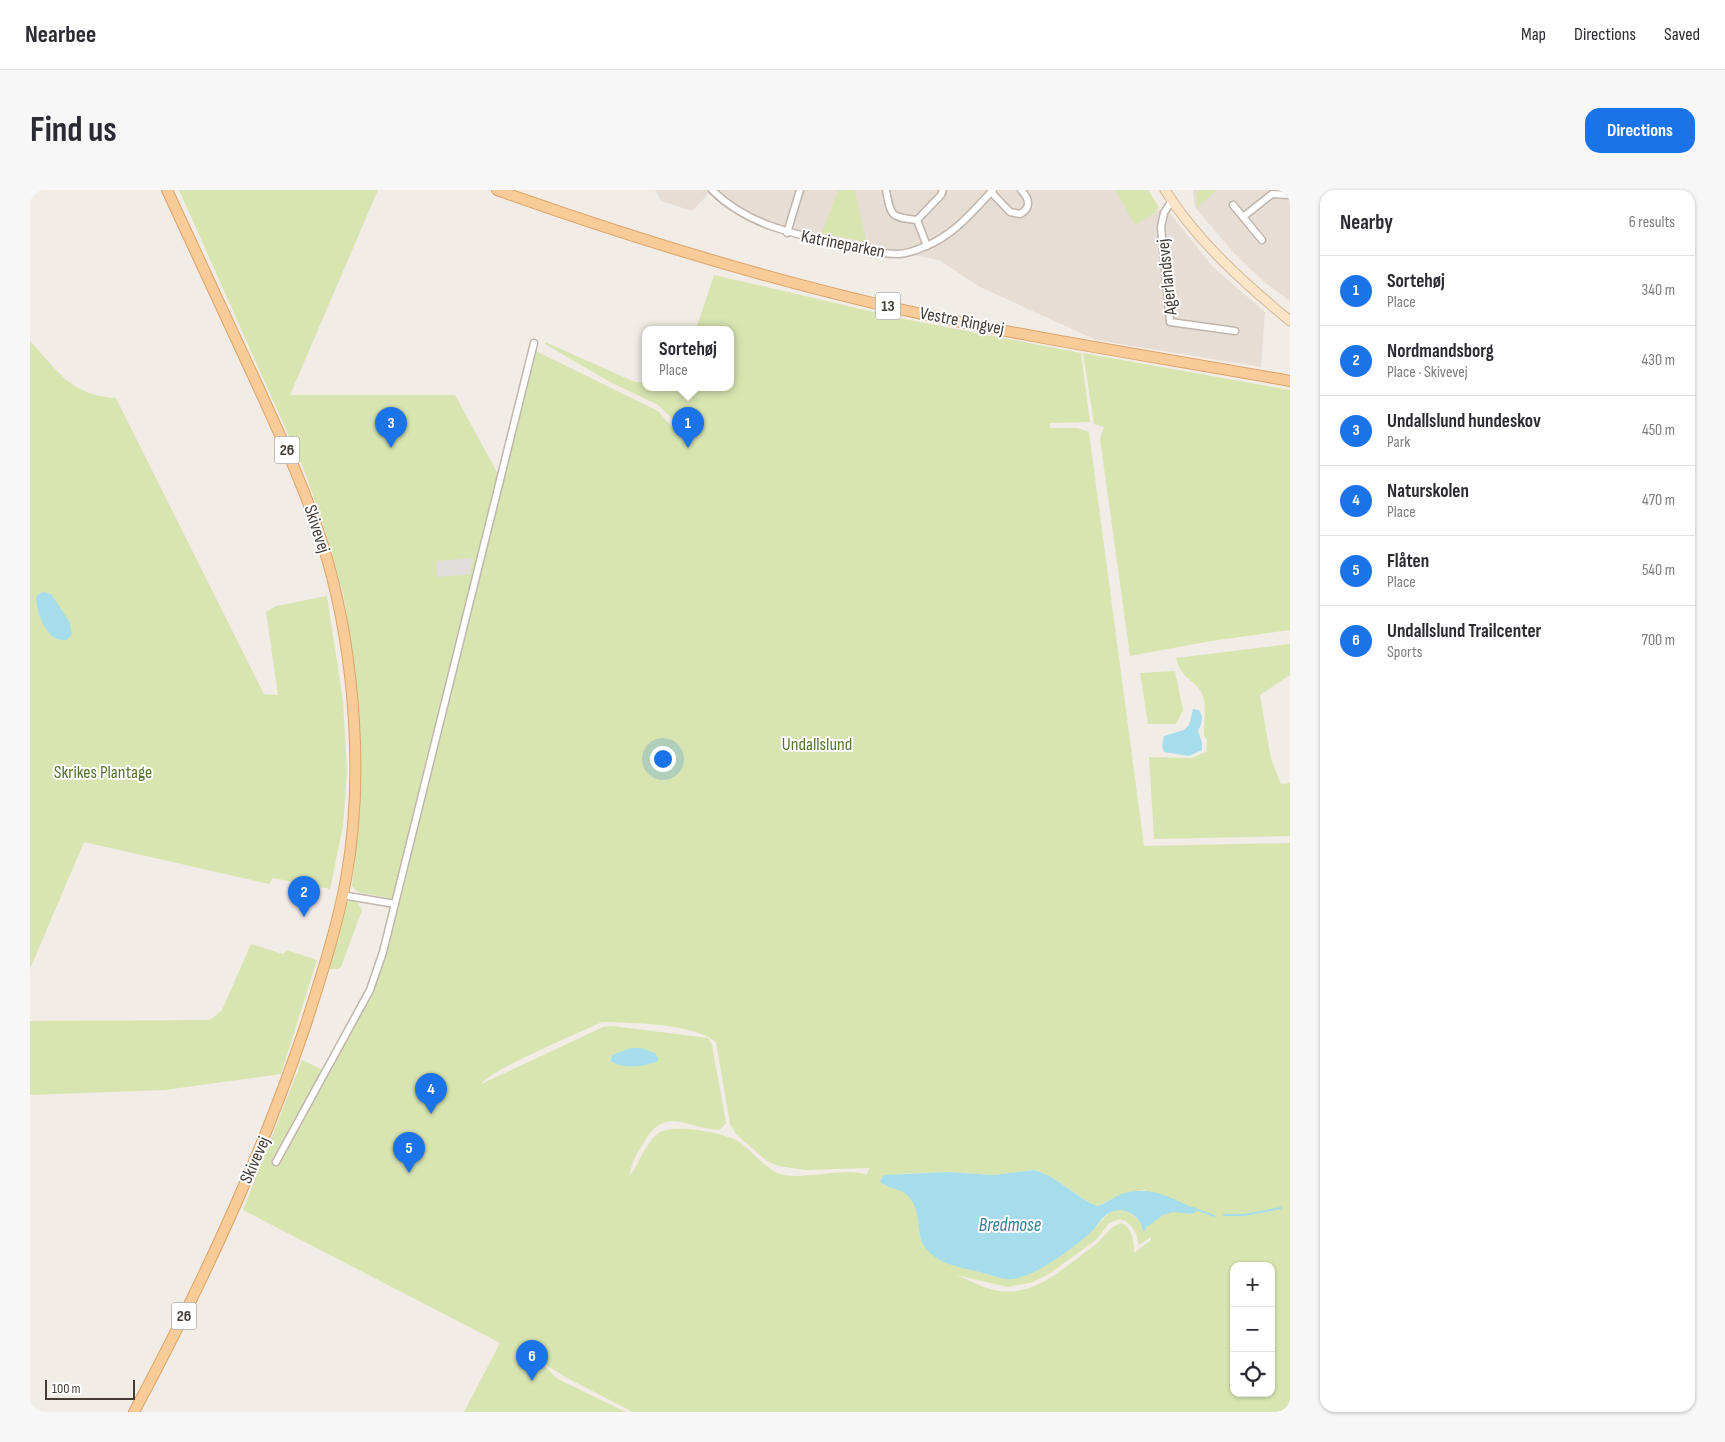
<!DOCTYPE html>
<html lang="en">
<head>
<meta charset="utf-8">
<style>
	body { margin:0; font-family:"Sofia Sans Condensed",sans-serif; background:#f7f7f7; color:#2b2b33 }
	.controls { position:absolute; right:15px; bottom:15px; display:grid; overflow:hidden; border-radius:10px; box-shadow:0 1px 4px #0004 }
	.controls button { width:45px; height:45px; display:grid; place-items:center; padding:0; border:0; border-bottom:1px solid #e1e1e2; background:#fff; color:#2b2b33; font:25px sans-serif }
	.scale { position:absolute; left:15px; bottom:12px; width:90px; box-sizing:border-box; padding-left:5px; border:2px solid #453c36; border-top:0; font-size:14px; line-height:18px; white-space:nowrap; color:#453c36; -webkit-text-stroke:4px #fff; paint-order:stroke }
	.you { position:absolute; left:632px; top:568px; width:18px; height:18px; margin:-12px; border:4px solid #fff; border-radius:50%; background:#1a73e8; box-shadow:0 0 0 8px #1a73e833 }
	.badge { display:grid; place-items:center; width:32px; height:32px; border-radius:50%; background:#1a73e8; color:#fff; font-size:16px; font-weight:700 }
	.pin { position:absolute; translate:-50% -41px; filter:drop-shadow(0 1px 2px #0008) }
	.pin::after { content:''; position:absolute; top:26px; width:18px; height:15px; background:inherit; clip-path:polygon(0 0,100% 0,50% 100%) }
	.popup { position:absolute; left:612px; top:136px; width:92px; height:65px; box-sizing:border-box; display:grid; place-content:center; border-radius:10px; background:#fff; filter:drop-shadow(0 1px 4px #0005); font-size:16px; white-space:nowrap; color:#7c7c81 }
	.popup b { font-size:19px; color:#2b2b33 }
	.popup::after { content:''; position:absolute; left:50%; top:100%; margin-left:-10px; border:10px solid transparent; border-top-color:#fff }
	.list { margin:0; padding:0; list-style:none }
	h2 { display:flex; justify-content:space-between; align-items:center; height:65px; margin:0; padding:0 20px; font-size:21px }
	h2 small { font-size:16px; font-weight:400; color:#7c7c81 }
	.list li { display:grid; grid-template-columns:32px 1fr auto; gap:15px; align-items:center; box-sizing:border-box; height:70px; padding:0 20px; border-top:1px solid #e1e1e2 }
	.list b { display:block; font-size:19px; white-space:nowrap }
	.list p { margin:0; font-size:16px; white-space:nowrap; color:#7c7c81 }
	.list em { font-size:16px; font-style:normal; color:#7c7c81 }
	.icon { flex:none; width:28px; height:28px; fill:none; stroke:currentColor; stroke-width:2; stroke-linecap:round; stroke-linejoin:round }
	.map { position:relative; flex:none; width:1260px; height:1222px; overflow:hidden; border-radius:15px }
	header { display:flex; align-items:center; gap:30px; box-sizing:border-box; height:70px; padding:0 25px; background:#fff; border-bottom:1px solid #e1e1e2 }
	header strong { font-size:24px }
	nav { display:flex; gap:28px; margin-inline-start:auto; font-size:18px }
	.intro { display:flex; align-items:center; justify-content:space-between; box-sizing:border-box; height:120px; padding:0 30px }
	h1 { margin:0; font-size:35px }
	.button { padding:12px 22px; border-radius:15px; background:#1a73e8; color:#fff; font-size:18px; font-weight:700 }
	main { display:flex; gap:30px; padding:0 30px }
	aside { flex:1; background:#fff; border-radius:15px; box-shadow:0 1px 4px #0004 }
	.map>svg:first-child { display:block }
	.residential { fill:#e6ddd5 }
	.green { fill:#d8e5b1; fill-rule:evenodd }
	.parking { fill:#e1dddb }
	.water { fill:#a5dded }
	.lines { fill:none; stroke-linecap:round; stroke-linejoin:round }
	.stream { stroke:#a5dded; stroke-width:2 }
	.street-casing { stroke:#c0b5ac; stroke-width:9 }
	.secondary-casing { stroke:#d3b99a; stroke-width:11 }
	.primary-casing { stroke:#dea469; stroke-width:12 }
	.street { stroke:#fff; stroke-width:6 }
	.secondary { stroke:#fce5c7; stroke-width:9 }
	.primary { stroke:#f9cb98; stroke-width:10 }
	.labels { text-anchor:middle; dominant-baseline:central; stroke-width:4; stroke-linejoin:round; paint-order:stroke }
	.shield { fill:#fff; stroke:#7d7672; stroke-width:1 }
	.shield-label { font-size:16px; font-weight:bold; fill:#453c36 }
	.street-label { font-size:18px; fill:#453c36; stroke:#fff }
	.park-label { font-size:18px; fill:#55742c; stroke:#fff }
	.water-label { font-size:19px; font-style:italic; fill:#2f7e95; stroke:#fff }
</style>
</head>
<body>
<header>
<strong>Nearbee</strong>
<nav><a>Map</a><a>Directions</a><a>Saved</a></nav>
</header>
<div class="intro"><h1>Find us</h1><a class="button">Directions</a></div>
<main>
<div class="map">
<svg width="1260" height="1222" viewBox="0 0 1260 1222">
	<rect width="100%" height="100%" fill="#f2ece6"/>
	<g class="residential">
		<path d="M625,0H682L662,21L631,11Z"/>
		<path d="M687,0H1085L1105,34L1135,17L1183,77L1235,122L1231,177L1066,150L950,97L909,70L786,46L732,30L704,13Z"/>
		<path d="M1163,0H1260V111L1233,91L1202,61L1165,17Z"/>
	</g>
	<g class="green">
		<path d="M149,0H348L260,205H425L468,284L363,709L328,702L322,696L330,621L327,501L314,407L294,337L274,280Z"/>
		<path d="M808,0H825L836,52L792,43Z"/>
		<path d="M1085,0H1118L1129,17L1126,22L1105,35Z"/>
		<path d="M1170,0H1187L1167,18V2Z"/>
		<path d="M684,85L874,129L1051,163L1060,232L1020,233V238H1047L1059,242L1114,656L1260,653V1222H603L537,1188L508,1170L528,1189L596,1222H434L470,1153L213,1020L272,870L299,883L344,802L358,760L506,161L628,221L650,246L651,237L628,215L580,192L515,154V152L605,192H615L616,197H700V139H666ZM572,832C602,833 663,833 686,852L700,934L706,944L737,971L748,976L776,980L840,978L836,985C818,976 773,991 750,984C739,981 721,961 711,953C698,943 641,932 627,944C615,955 609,973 600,986C601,973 606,965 613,954C635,914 655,939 690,940L696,933L682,855L678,848L583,836L573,837L451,894C460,880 551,842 572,832ZM1004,980C1031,988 1043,1006 1067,1016L1099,1002L1114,1000L1162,1024C1156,1024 1148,1021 1141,1022C1133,1024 1117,1033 1115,1041H1113L1112,1033L1099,1022L1089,1019L1079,1023L1061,1042L1012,1078L971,1088L949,1082L892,1053C890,1037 889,1010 873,1000C869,998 862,997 857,996L867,984L917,982L963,985ZM1090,1029C1102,1032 1107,1044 1109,1055L1121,1047V1050L1104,1063C1104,1052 1103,1039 1092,1033C1079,1036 1076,1046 1066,1054C1037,1075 1008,1106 969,1101C955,1099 939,1090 926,1085L978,1097L1003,1092L1019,1084L1067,1049L1079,1033ZM1204,1076H1241V1203H1204Z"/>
		<path d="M0,151C29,182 40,205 86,208L234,504L248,505L236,422L246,416L297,406L313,511L317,581L313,636L300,699L243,688L239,694L54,652L0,779Z"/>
		<path d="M1053,163L1260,200V440L1181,451L1100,466L1070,249L1074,237L1064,234Z"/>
		<path d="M1260,454V485L1230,505L1241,569L1251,594L1260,593V646L1124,649L1119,567L1162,568L1176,562L1177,550L1174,545C1173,532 1177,518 1173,506C1167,490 1151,490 1146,468Z"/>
		<path d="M1145,481L1153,520L1146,534H1118L1110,483Z"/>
		<path d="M320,710H326L332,720L311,777L307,779H299L315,715Z"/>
		<path d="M221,754L253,764L257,760L287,770L251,884L135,900L0,905V831L180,830L192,820Z"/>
	</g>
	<path class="parking" d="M443,368L440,384L407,387L406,371Z"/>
	<g class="water">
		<path d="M13,402L21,404L39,431L42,444L37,450C33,450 29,450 25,448C14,442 4,417 7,405Z"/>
		<path d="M1163,519L1169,520C1174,528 1172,533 1168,541L1172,553V560L1159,566L1134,562L1132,556L1134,546L1154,540L1159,535Z"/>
		<path d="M601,858H611L625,863L629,870C617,877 593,880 581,871L582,865Z"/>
		<path d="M1004,980C1031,988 1043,1006 1067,1016C1076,1014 1083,1007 1092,1004C1119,995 1139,1007 1163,1018L1166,1022L1162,1024L1143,1022L1133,1025L1117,1037L1115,1041H1113C1111,1026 1094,1015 1079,1023C1071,1027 1067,1037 1061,1042C1042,1059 1008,1085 983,1089C973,1090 962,1085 953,1083C932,1077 905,1075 893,1054C886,1041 892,1022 879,1007C871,997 858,1000 850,991L854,985L917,982L963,985Z"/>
	</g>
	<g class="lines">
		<g class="stream">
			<path d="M1163,1018L1184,1026"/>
			<path d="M1194,1025H1214L1251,1018"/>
		</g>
		<defs>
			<g id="street">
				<path d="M682,0C717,35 764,44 810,54C829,58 848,64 867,64C877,64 887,60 896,56C924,45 943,21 963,0"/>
				<path d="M856,0C861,26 860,27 887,30L897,56"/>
				<path d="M961,2L980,22L990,24C1002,18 999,8 991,0"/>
				<path d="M1142,10L1134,23L1131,37L1140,132L1205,141"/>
				<path d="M1203,15L1232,50"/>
				<path d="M1213,27L1242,4L1260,5"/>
				<path d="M887,30L911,5L913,0"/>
				<path d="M757,43L770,0"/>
				<path d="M312,705L365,714"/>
				<path d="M246,972L340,800L353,762L504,153"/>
			</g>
			<path id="secondary" d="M1135,0C1168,52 1213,92 1260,131"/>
			<g id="primary">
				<path d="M467,0C596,46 726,86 860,117C992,147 1127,167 1260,191"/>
				<path d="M104,1222C171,1097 231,968 276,834C291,787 307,738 316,689C334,591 325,468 298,372C280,309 252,249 225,190C196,127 166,63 137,0"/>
			</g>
		</defs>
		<use href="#street" class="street-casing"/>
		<use href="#secondary" class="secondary-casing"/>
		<use href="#primary" class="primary-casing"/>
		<use href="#street" class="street"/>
		<use href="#secondary" class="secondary"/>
		<use href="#primary" class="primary"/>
	</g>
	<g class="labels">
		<g class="shield">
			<rect x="845.5" y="102.5" width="25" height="27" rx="4"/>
			<rect x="244.5" y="246.5" width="25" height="27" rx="4"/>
			<rect x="141.5" y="1112.5" width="25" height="27" rx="4"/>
		</g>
		<g class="shield-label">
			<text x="858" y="116">13</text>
			<text x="257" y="260">26</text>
			<text x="154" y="1126">26</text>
		</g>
		<g class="street-label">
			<text transform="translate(813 54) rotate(11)">Katrineparken</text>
			<text transform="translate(1137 87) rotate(-96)">Agerlandsvej</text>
			<text transform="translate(932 131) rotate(11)">Vestre Ringvej</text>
			<text transform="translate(287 339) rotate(72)">Skivevej</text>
			<text transform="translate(225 970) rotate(-66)">Skivevej</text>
		</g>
		<g class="park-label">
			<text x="787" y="554">Undallslund</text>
			<text x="73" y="582">Skrikes Plantage</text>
		</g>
		<g class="water-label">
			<text x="980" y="1035">Bredmose</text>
		</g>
	</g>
</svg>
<div class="controls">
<button>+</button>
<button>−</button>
<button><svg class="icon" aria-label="locate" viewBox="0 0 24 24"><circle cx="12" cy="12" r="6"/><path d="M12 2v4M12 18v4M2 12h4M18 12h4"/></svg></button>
</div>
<div class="scale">100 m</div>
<div class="you"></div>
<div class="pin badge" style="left:658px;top:258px">1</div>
<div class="popup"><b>Sortehøj</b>Place</div>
<div class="pin badge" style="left:274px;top:727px">2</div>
<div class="pin badge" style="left:361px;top:258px">3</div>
<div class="pin badge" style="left:401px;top:924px">4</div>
<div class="pin badge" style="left:379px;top:983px">5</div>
<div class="pin badge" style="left:502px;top:1191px">6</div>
</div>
<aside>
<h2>Nearby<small>6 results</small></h2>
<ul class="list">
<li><span class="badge">1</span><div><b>Sortehøj</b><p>Place</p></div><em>340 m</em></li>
<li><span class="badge">2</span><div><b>Nordmandsborg</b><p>Place · Skivevej</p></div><em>430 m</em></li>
<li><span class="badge">3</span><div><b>Undallslund hundeskov</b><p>Park</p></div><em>450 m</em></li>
<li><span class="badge">4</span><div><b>Naturskolen</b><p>Place</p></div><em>470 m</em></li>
<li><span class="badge">5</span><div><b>Flåten</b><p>Place</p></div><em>540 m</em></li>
<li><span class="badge">6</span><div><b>Undallslund Trailcenter</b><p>Sports</p></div><em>700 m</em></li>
</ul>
</aside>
</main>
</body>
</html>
